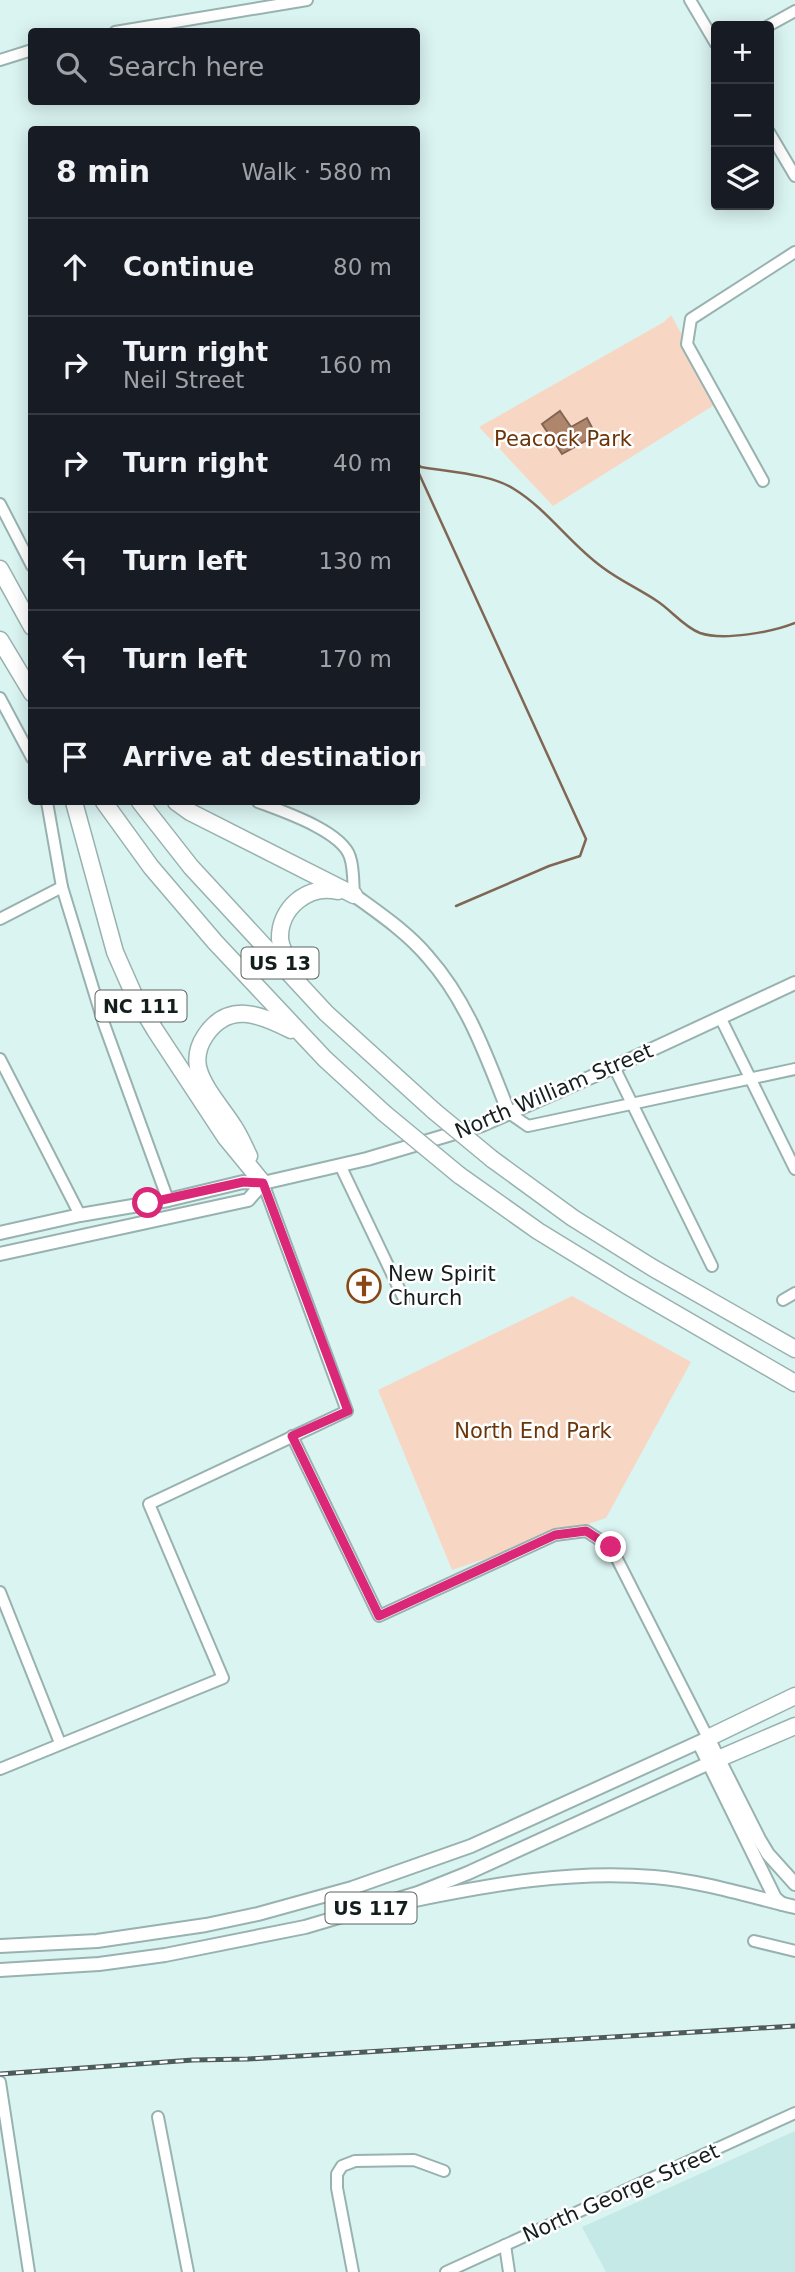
<!DOCTYPE html>
<html lang="en">
<head>
<meta charset="utf-8">
<style>
	body { margin:0; font-family:"DejaVu Sans",sans-serif; background:#20242c; color:#f1f3f6 }
	.controls { position:absolute; right:21px; top:21px; display:grid; overflow:hidden; border-radius:7px; box-shadow:0 4px 18px #0003 }
	.controls button { width:63px; height:63px; display:grid; place-items:center; padding:0; border:0; border-bottom:2px solid #363941; background:#171b24; color:#f1f3f6; font:35px sans-serif }
	.stop { position:absolute; width:21px; height:21px; margin:-16px; border:5px solid #db2777; border-radius:50%; background:#fff }
	.stop.end { background:#db2777; border-color:#fff; box-shadow:0 2px 7px #0008 }
	.list { margin:0; padding:0; list-style:none }
	h2 { display:flex; justify-content:space-between; align-items:center; height:91px; margin:0; padding:0 28px; font-size:30px }
	h2 small { font-size:23px; font-weight:400; color:#9ea1a6 }
	.list li { display:grid; grid-template-columns:46px 1fr auto; gap:21px; align-items:center; box-sizing:border-box; height:98px; padding:0 28px; border-top:2px solid #363941 }
	.list b { display:block; font-size:26px; white-space:nowrap }
	.list p { margin:0; font-size:23px; white-space:nowrap; color:#9ea1a6 }
	.list em { font-size:23px; font-style:normal; color:#9ea1a6 }
	.icon { flex:none; width:38px; height:38px; fill:none; stroke:currentColor; stroke-width:2; stroke-linecap:round; stroke-linejoin:round }
	.map { position:relative; flex:none; width:795px; height:2272px; overflow:hidden }
	.search { position:absolute; background:#171b24; box-shadow:0 4px 18px #0003; left:28px; top:28px; width:392px; height:77px; display:flex; align-items:center; gap:18px; box-sizing:border-box; padding:0 24px; border-radius:7px; color:#9ea1a6; font-size:26px }
	.panel { position:absolute; background:#171b24; box-shadow:0 4px 18px #0003; left:28px; top:126px; width:392px; height:679px; border-radius:7px }
	.map>svg:first-child { display:block }
	.built { fill:#c5e9e6 }
	.green { fill:#f7d7c3 }
	.water { fill:#af866c; stroke:#806754; stroke-width:2 }
	.lines { fill:none; stroke-linecap:round; stroke-linejoin:round }
	.stream { stroke:#806754; stroke-width:2.5 }
	.minor-casing { stroke:#98b2af; stroke-width:14 }
	.major-casing { stroke:#98b2af; stroke-width:16 }
	.highway-casing { stroke:#98b2af; stroke-width:19 }
	.minor { stroke:#fff; stroke-width:10 }
	.major { stroke:#fff; stroke-width:12 }
	.highway { stroke:#fff; stroke-width:16 }
	.rail-casing { stroke:#4d5c5b; stroke-width:5 }
	.rail { stroke:#fff; stroke-width:2.5; stroke-dasharray:8; stroke-linecap:butt }
	.highway-bridge-casing { stroke:#98b2af; stroke-width:19; stroke-linecap:butt }
	.highway-bridge { stroke:#fff; stroke-width:16 }
	.route { stroke:#db2777; stroke-width:9 }
	.labels { text-anchor:middle; dominant-baseline:central; stroke-width:5; stroke-linejoin:round; paint-order:stroke }
	.shield { fill:#fff; stroke:#5a6261; stroke-width:2 }
	.shield-label { font-size:19px; font-weight:bold; fill:#141e1d }
	.park-label { font-size:21px; fill:#6c3509; stroke:#fff }
	.street-label { font-size:21px; fill:#141e1d; stroke:#fff }
	.poi-label { font-size:21px; fill:#141e1d; stroke:#fff; text-anchor:start }
</style>
</head>
<body>
<div class="map">
<svg width="795" height="2272" viewBox="0 0 795 2272">
	<rect width="100%" height="100%" fill="#daf4f2"/>
	<path class="built" d="M795,2131V2272H606L582,2227Z"/>
	<g class="green">
		<path d="M671,315L719,402L553,506L479,427L664,322Z"/>
		<path d="M572,1296L691,1362L606,1518L452,1570L378,1390Z"/>
	</g>
	<path class="water" d="M560,411L571,427L587,418L596,435L562,454L542,424Z"/>
	<g class="lines">
		<g class="stream">
			<path d="M416,463L421,467C449,472 491,474 514,489C548,510 570,544 602,567C619,580 639,589 657,601C671,610 684,627 700,633C723,641 773,632 795,623"/>
			<path d="M416,467L586,839L580,856L549,866L456,906"/>
		</g>
		<defs>
			<g id="minor">
				<path d="M690,0L716,44"/>
				<path d="M768,26L795,11"/>
				<path d="M115,32L307,0"/>
				<path d="M0,60L32,50"/>
				<path d="M769,132L795,176"/>
				<path d="M763,481L687,344L691,319L795,252"/>
				<path d="M0,504L32,566"/>
				<path d="M0,698L32,758"/>
				<path d="M47,802L62,887L104,1024L168,1200"/>
				<path d="M258,802C282,811 342,831 350,857C354,869 353,883 354,895"/>
				<path d="M0,919L62,887"/>
				<path d="M721,1019L795,1169"/>
				<path d="M0,1059L80,1215"/>
				<path d="M614,1067L712,1266"/>
				<path d="M509,1113L528,1126L795,1069"/>
				<path d="M340,1165L404,1299"/>
				<path d="M783,1300L795,1293"/>
				<path d="M292,1436L379,1616L555,1535L586,1531L611,1547L708,1738"/>
				<path d="M0,1592L60,1743"/>
				<path d="M0,1769L223,1678L149,1504L347,1411L263,1183"/>
				<path d="M754,1941L795,1951"/>
				<path d="M0,2082L29,2272"/>
				<path d="M158,2117L188,2272"/>
				<path d="M505,2245L509,2272"/>
				<path d="M353,2272L337,2188V2174L342,2166L355,2161L414,2160L444,2171"/>
				<path d="M446,2272L795,2113"/>
			</g>
			<g id="major">
				<path d="M354,895C380,914 407,932 428,957C468,1002 487,1058 509,1113"/>
				<path d="M0,1233L80,1215L168,1200L243,1182L263,1183L367,1159L482,1125L614,1067L795,983"/>
				<path d="M0,1254L248,1200L263,1183"/>
				<path d="M699,1743L775,1898L782,1904"/>
				<path d="M415,1900C494,1884 573,1870 654,1877C701,1881 749,1896 795,1907"/>
				<path d="M0,1946L97,1941L206,1925L258,1914L352,1888L471,1846L708,1738L759,1839L768,1854L795,1884"/>
				<path d="M0,1970L99,1964L165,1955L305,1927L359,1911L418,1893L468,1873L718,1759"/>
			</g>
			<g id="highway">
				<path d="M0,569L32,627"/>
				<path d="M0,640L32,693"/>
				<path d="M74,802L115,952L134,995L155,1030L226,1138L263,1183"/>
				<path d="M104,802L151,867L215,942L325,1059L384,1113"/>
				<path d="M140,802L191,867L326,1013L434,1111"/>
				<path d="M176,802L190,812L354,895"/>
				<path d="M294,969C288,960 281,950 280,939C279,908 308,884 338,891"/>
				<path d="M249,1156C244,1146 240,1136 234,1127C222,1108 203,1088 198,1067C196,1056 199,1045 205,1036C228,1001 260,1014 291,1030"/>
				<path d="M492,1159L573,1218L653,1268L795,1349"/>
				<path d="M459,1175L538,1231L626,1285L795,1383"/>
				<path d="M708,1738L795,1696"/>
				<path d="M718,1759L795,1726"/>
			</g>
		</defs>
		<use href="#minor" class="minor-casing"/>
		<use href="#major" class="major-casing"/>
		<use href="#highway" class="highway-casing"/>
		<use href="#minor" class="minor"/>
		<use href="#major" class="major"/>
		<use href="#highway" class="highway"/>
		<defs>
			<path id="rail" d="M0,2074L193,2060L248,2059L795,2026"/>
		</defs>
		<use href="#rail" class="rail-casing"/>
		<use href="#rail" class="rail"/>
		<defs>
			<g id="highway-bridge">
				<path d="M434,1111L492,1159"/>
				<path d="M384,1113L459,1175"/>
			</g>
		</defs>
		<use href="#highway-bridge" class="highway-bridge-casing"/>
		<use href="#highway-bridge" class="highway-bridge"/>
	</g>
	<g class="lines">
		<path class="route" d="M148,1203L243,1182L263,1183L348,1411L292,1436L379,1616L555,1535L586,1531L611,1547"/>
	</g>
	<defs>
		<symbol id="church-ring" viewBox="-11 -11 22 22"><circle r="9.5" fill="#fff" stroke="#884714" stroke-width="1.5"/><path d="M-1.2-6h2.4v3.5h3.3v2.4h-3.3V6h-2.4V-.1h-3.3v-2.4h3.3Z" fill="#884714"/></symbol>
	</defs>
	<g fill-rule="evenodd">
		<use href="#church-ring" x="345" y="1267" width="38" height="38"/>
	</g>
	<g class="labels">
		<g class="shield">
			<rect x="241.5" y="947.5" width="77" height="31" rx="5"/>
			<rect x="95.5" y="990.5" width="91" height="31" rx="5"/>
			<rect x="325.5" y="1892.5" width="91" height="31" rx="5"/>
		</g>
		<g class="shield-label">
			<text x="280" y="963">US 13</text>
			<text x="141" y="1006">NC 111</text>
			<text x="371" y="1908">US 117</text>
		</g>
		<g class="park-label">
			<text x="563" y="439">Peacock Park</text>
			<text x="533" y="1431">North End Park</text>
		</g>
		<g class="street-label">
			<text transform="translate(554 1091) rotate(-23)">North William Street</text>
			<text transform="translate(621 2193) rotate(-24)">North George Street</text>
		</g>
		<g class="poi-label">
			<text x="388" y="1274">New Spirit<tspan x="388" dy="24">Church</tspan></text>
		</g>
	</g>
</svg>
<div class="controls">
<button>+</button>
<button>−</button>
<button><svg class="icon" aria-label="layers" viewBox="0 0 24 24"><path d="M12 4l9 5-9 5-9-5zM3 14l9 5 9-5"/></svg></button>
</div>
<div class="stop" style="left:148px;top:1203px"></div>
<div class="stop end" style="left:611px;top:1547px"></div>
<div class="search"><svg class="icon" aria-label="search" viewBox="0 0 24 24"><circle cx="10" cy="10" r="6"/><path d="M15 15l6 6"/></svg>Search here</div>
<section class="panel">
<h2>8 min<small>Walk · 580 m</small></h2>
<ul class="list">
<li><svg class="icon" aria-label="ahead" viewBox="0 0 24 24"><path d="M12 20V5M6 11l6-6 6 6"/></svg><div><b>Continue</b></div><em>80 m</em></li>
<li><svg class="icon" aria-label="right" viewBox="0 0 24 24"><path d="M7 20v-9h11M14 6l5 5-5 5"/></svg><div><b>Turn right</b><p>Neil Street</p></div><em>160 m</em></li>
<li><svg class="icon" aria-label="right" viewBox="0 0 24 24"><path d="M7 20v-9h11M14 6l5 5-5 5"/></svg><div><b>Turn right</b></div><em>40 m</em></li>
<li><svg class="icon" aria-label="left" viewBox="0 0 24 24"><path d="M17 20v-9H6M10 6l-5 5 5 5"/></svg><div><b>Turn left</b></div><em>130 m</em></li>
<li><svg class="icon" aria-label="left" viewBox="0 0 24 24"><path d="M17 20v-9H6M10 6l-5 5 5 5"/></svg><div><b>Turn left</b></div><em>170 m</em></li>
<li><svg class="icon" aria-label="arrive" viewBox="0 0 24 24"><path d="M6 21V4h12l-3 4 3 4H6"/></svg><div><b>Arrive at destination</b></div></li>
</ul>
</section>
</div>
</body>
</html>
